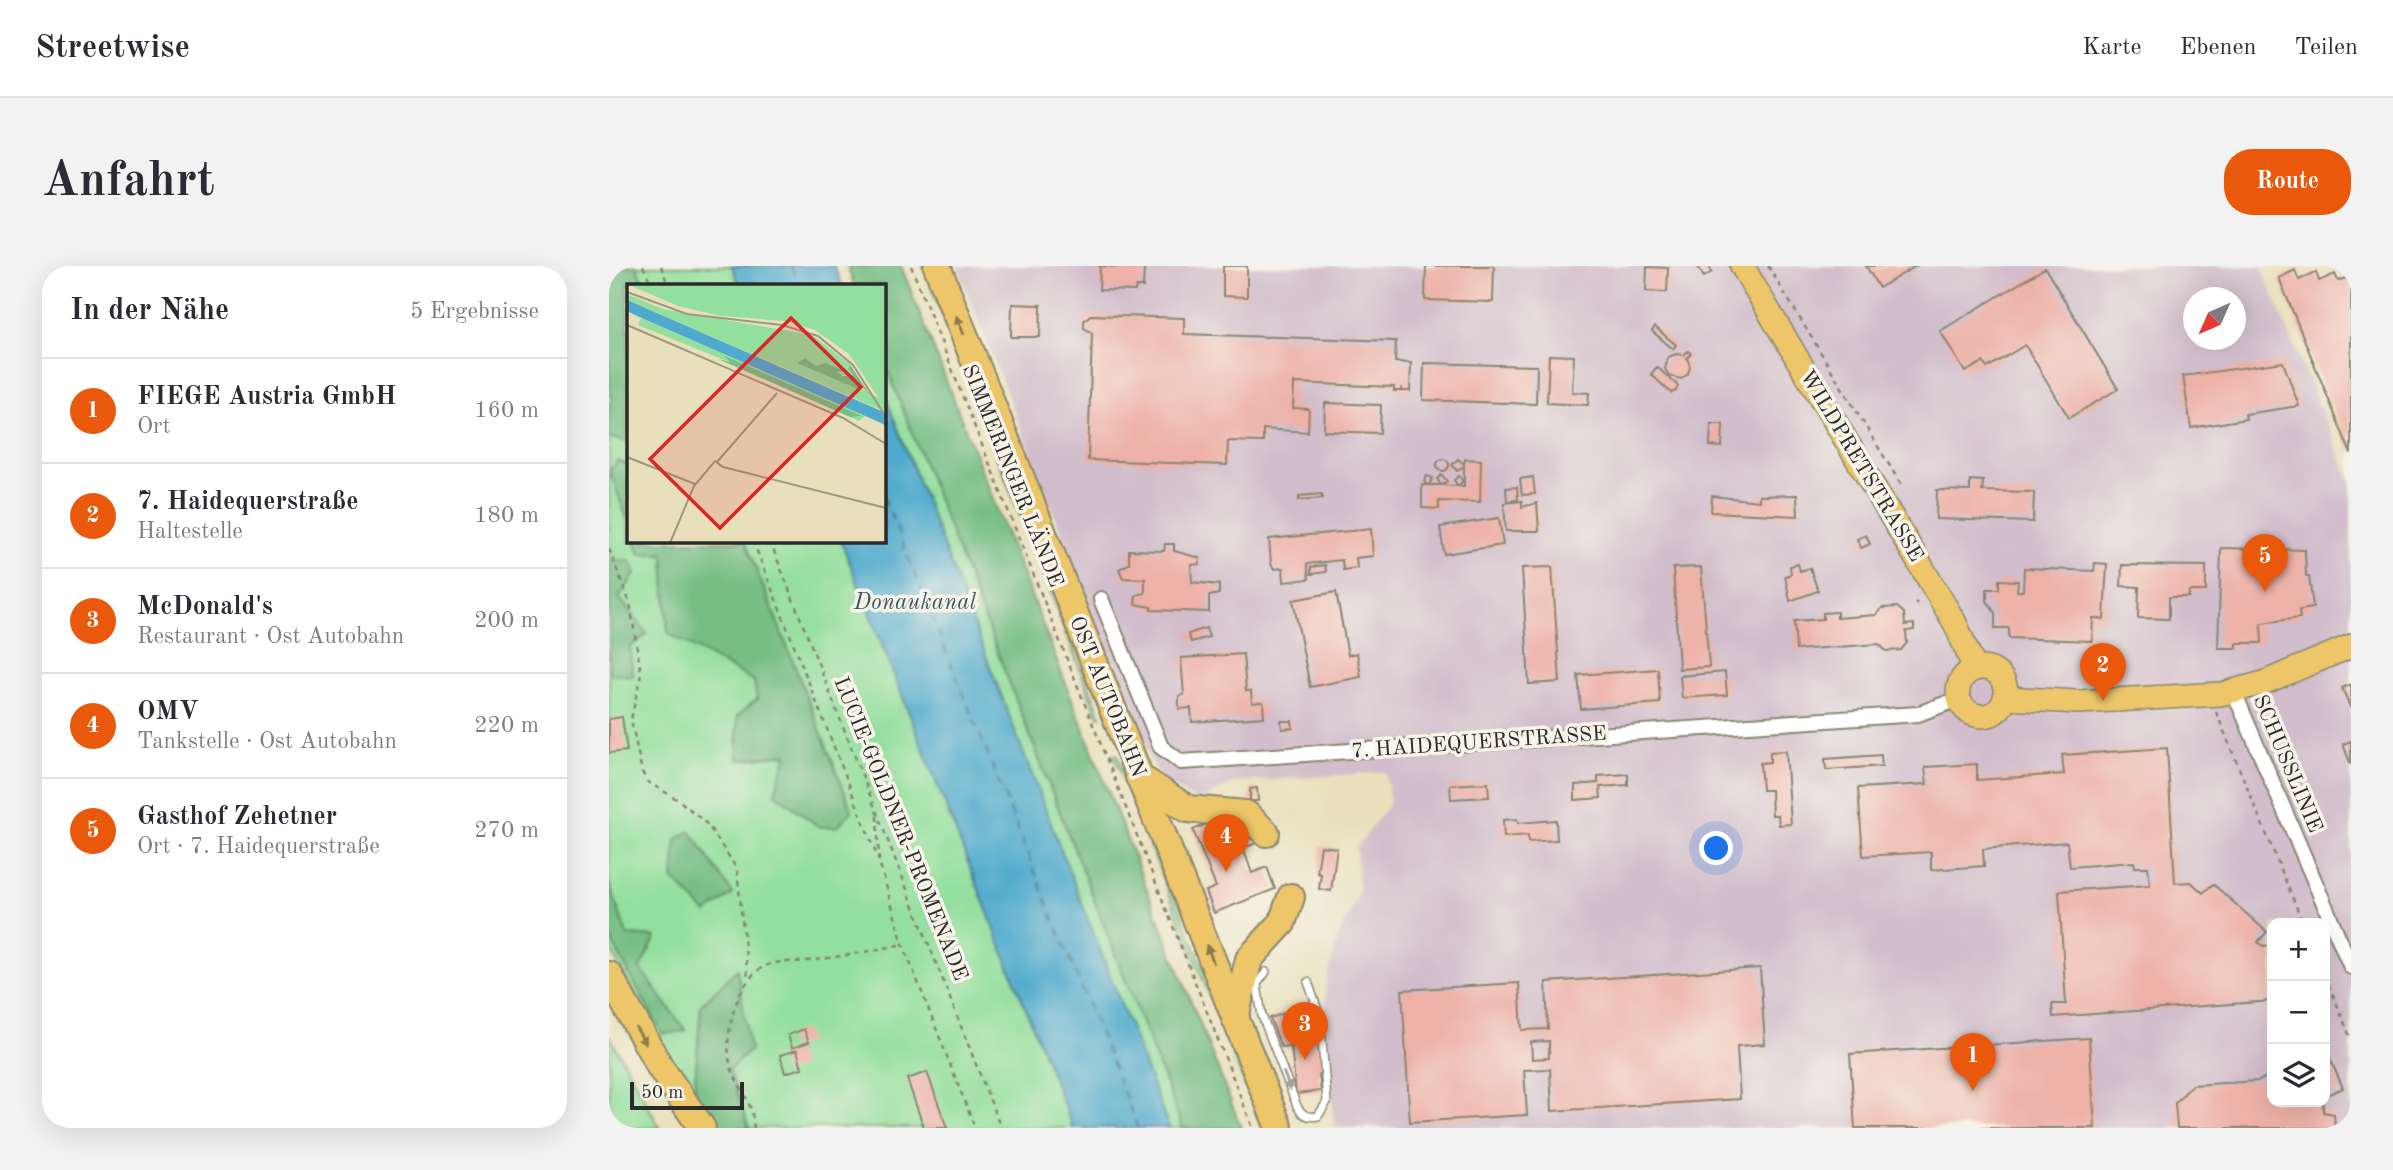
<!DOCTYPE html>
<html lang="de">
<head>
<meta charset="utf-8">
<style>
	body { margin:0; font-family:"Old Standard TT",serif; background:#f2f2f3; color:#2b2b33 }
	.controls { position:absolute; right:21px; bottom:21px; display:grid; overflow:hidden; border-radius:14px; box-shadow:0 7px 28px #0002 }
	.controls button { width:63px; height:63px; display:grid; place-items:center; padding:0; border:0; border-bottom:2px solid #e1e1e2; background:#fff; color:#2b2b33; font:35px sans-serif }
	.compass { position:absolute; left:1574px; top:21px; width:63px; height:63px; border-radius:50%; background:#fff; box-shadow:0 7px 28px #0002; rotate:225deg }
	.scale { position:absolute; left:21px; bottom:18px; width:114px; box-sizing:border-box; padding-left:7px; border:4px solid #2b2b2b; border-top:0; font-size:19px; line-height:24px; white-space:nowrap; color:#2b2b2b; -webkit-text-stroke:5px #f7f3e8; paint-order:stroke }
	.you { position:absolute; left:1108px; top:583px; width:24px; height:24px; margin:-18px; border:5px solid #fff; border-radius:50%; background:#1a73e8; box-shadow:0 0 0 10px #1a73e833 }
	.badge { display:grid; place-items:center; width:46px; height:46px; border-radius:50%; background:#ea580c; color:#fff; font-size:23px; font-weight:700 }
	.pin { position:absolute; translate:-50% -58px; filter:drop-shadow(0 2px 4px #0008) }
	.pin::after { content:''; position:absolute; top:37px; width:24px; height:21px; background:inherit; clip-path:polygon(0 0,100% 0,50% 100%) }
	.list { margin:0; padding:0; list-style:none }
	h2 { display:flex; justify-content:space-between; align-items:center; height:91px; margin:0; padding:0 28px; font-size:30px }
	h2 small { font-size:23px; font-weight:400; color:#7c7c81 }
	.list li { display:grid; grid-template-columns:46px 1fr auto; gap:21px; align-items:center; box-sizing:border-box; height:105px; padding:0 28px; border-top:2px solid #e1e1e2 }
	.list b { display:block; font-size:26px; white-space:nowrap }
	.list p { margin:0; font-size:23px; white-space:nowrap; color:#7c7c81 }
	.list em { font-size:23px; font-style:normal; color:#7c7c81 }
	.icon { flex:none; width:38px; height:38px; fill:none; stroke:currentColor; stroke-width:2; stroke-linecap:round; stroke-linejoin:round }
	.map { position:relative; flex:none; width:1742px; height:862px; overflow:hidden; border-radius:28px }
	header { display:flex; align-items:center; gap:42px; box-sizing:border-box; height:98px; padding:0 35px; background:#fff; border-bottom:2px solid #e1e1e2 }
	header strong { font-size:33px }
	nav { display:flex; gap:38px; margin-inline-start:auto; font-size:24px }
	.intro { display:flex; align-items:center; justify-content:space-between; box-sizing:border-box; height:168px; padding:0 42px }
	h1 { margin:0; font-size:49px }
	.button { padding:18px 32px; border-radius:28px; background:#ea580c; color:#fff; font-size:24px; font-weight:700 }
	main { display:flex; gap:42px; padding:0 42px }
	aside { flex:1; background:#fff; border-radius:28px; box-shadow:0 7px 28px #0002 }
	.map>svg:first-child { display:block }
	.industrial { fill:#d1bdcb; fill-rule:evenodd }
	.green { fill:#93df9d; stroke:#5f8564; stroke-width:2 }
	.forest { fill:#76be84; stroke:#507458; stroke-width:2 }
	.water { fill:#4faacd; stroke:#3d6a7c; stroke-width:2 }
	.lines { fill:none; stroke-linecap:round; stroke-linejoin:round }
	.ferry { stroke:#385764; stroke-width:2; stroke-dasharray:9 7; stroke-linecap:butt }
	.building { fill:#edb1a7; fill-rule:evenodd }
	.service-casing { stroke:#8a8673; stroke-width:10 }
	.minor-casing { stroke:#8a8673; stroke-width:18 }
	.primary-casing { stroke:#8a8673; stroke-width:26 }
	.motorway-casing { stroke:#8a8673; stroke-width:30 }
	.path { stroke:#8a8673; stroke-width:2.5; stroke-dasharray:5 5; stroke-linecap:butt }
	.service { stroke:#fff; stroke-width:7 }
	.minor { stroke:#fff; stroke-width:14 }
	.primary { stroke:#ecc669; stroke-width:23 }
	.motorway { stroke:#ecc669; stroke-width:26 }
	.oneway { fill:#8c784a }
	.oneway2 { fill:#a0a0a0 }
	.labels { text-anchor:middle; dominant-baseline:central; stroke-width:7; stroke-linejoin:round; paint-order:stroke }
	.street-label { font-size:21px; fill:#2b2b2b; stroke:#f7f3e8 }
	.water-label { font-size:23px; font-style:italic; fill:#385764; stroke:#f7f3e8 }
	.inset-river { fill:none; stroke:#4faacd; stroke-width:3.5 }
	.inset-road { fill:none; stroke:#9d9881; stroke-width:2 }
	.view { fill:#d62828; fill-opacity:0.15; stroke:#d62828; stroke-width:3.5 }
	.inset-edge { fill:none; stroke:#2b2b2b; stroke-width:3.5 }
</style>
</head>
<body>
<header>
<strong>Streetwise</strong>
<nav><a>Karte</a><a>Ebenen</a><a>Teilen</a></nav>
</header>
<div class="intro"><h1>Anfahrt</h1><a class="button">Route</a></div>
<main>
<aside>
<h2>In der Nähe<small>5 Ergebnisse</small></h2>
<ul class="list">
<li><span class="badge">1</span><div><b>FIEGE Austria GmbH</b><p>Ort</p></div><em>160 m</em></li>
<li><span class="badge">2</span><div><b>7. Haidequerstraße</b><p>Haltestelle</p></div><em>180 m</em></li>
<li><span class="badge">3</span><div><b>McDonald's</b><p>Restaurant · Ost Autobahn</p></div><em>200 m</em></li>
<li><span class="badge">4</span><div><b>OMV</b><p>Tankstelle · Ost Autobahn</p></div><em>220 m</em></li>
<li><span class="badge">5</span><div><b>Gasthof Zehetner</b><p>Ort · 7. Haidequerstraße</p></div><em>270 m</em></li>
</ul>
</aside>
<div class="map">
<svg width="1742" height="862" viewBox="0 0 1742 862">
	<rect width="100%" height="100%" fill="#f7f3e8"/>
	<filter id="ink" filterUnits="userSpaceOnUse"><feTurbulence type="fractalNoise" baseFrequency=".0143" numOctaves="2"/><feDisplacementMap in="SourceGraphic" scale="14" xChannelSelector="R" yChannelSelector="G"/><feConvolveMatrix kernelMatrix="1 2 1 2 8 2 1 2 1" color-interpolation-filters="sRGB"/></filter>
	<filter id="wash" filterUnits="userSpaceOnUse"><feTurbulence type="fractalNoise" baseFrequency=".00686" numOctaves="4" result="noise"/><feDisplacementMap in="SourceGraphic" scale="28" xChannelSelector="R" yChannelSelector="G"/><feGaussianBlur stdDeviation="1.57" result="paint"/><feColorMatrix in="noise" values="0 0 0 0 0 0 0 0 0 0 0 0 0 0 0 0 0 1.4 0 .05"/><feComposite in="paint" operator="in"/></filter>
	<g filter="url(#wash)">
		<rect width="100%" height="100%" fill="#e9e0bb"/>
		<path class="industrial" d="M348,0H1652L1742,216V862H726L716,771L717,719L729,671L750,627L747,582L781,537L777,506L626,516L590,535L553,514L540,489ZM1584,32H1626V74H1584ZM1663,657H1716V836H1663Z"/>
		<g class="green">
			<path d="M27,0H123L130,19H35Z"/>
			<path d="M314,0H317L492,450L488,448Z"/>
			<path d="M275,95L574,862H560L275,127Z"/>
			<path d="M4,171L19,175V198L8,195L1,205L19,256V275H26L31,288L55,287L59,366L145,415L148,433L130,494L178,488L243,545L136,275H232L464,862H140L120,803L92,739L85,830L47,771L0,680V172Z"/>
			<path d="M508,488L659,862L652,860L505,489Z"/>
			<path d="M0,769L51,862H0Z"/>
		</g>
		<g class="forest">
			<path d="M0,0H27L35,19H19V175L0,172V136L4,131L0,130Z"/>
			<path d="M238,0H292L632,862H574L275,95V19H245Z"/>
			<path d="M8,195L19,198V256L1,205Z"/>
			<path d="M26,275H136L243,545L228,561H210L166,527L178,488L129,494L128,450L148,433L145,415L59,367L55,288H31Z"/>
			<path d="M0,294L21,295L27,307L10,331L38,368L21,381L24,410L0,407Z"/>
			<path d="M81,565L124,628L97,647L64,613L67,573Z"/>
			<path d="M0,616L18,669L47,671L31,702L77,765L53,768L0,670Z"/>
			<path d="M128,703L141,784L120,804L140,862H109L85,830L92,739Z"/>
		</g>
		<g class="water">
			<path d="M123,0H225L233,19H130Z"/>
			<path d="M275,127L560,862H464L232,275H275Z"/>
		</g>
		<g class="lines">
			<g class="ferry">
				<path d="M182,0L190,19"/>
				<path d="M275,231L529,862"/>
			</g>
		</g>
		<g id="blocks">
			<g class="building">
				<path d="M491,0L535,2L534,21H527L526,25L490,24Z"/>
				<path d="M614,0H638V31L614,30Z"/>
				<path d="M817,0H885L884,36L816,34Z"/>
				<path d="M1092,0H1100L1103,6L1095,11L1089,2Z"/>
				<path d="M1257,0H1307L1270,22Z"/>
				<path d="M1038,1L1059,2L1058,26L1037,25Z"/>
				<path d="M1436,2L1509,123L1460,152L1416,79L1378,102L1374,96L1356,106L1331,65Z"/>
				<path d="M1686,4L1690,14L1707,6L1710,15L1726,8L1729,15L1742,10V188L1670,12Z"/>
				<path d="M403,38L432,39L431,71H402Z"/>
				<path d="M481,49L575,52V68L787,75L786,96L802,97L801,125H793V121L792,125H785V121L685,117L684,142L700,143L699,166L654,163V176L619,175L618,199L479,194L483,67L475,62V55Z"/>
				<path d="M1046,61L1067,79L1064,83L1043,65Z"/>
				<path d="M1079,85L1082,88L1078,92L1081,100L1079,108L1072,113L1060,110L1056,103L1059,91L1067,88L1075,89Z"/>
				<path d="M940,89L965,90L963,126L980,127L979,139L938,137Z"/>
				<path d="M1674,96L1690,140L1636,148L1637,153L1582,162L1574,110Z"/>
				<path d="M815,97L928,100L927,138L814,134Z"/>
				<path d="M1048,101L1069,120L1067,125L1062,127L1042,108Z"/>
				<path d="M716,137L772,139L771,167L715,165Z"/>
				<path d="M1102,158H1114L1113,181L1101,180Z"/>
				<circle cx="834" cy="199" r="6"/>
				<path d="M849,193L855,198L856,193L872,194L871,236L830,235V243L813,242V219H819L815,215L818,210L824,212L820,219H832L828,213L833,209L838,215L833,219L849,220L845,214L850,210L854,215L849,220H855V200L848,205L843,199Z"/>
				<path d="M924,211L926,228L913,229L911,213Z"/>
				<path d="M1361,214L1374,215L1373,225L1425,226L1424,256L1327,253L1328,224L1361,225Z"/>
				<path d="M908,221L909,234L898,235L897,222Z"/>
				<path d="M713,228L714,232L690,234V230Z"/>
				<path d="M1188,229L1189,250L1102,246L1103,230L1150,235V230Z"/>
				<path d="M913,235V241L928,237L930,265H897L895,237Z"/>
				<path d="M890,252L894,279L835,288L831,261Z"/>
				<path d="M762,263L764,290L747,292L748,302L734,304L733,294L698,298L700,313L675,316L674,302L665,303L662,298L660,273Z"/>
				<path d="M1257,269L1261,278L1252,282L1248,273Z"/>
				<path d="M556,278H565V285L591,292L590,298L582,299L583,316L610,319V328L600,330V346L542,344V341L526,338L527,329L536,327V313L514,312L510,303L520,298V284L555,285Z"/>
				<path d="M1612,282L1696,284L1697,310H1700L1704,342L1690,344L1691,352L1652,357L1653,377H1628V382H1609Z"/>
				<path d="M1486,297L1498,298L1495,353L1484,352L1483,375L1400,372V362H1386V347L1378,335V323H1390V314L1409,315L1408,325H1414L1415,302L1485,305Z"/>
				<path d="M1189,298L1191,305L1201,302L1209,325L1181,335L1176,310L1182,308L1181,300Z"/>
				<path d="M716,299L717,306L702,308V301Z"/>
				<path d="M1513,299L1597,300V325H1580V331H1560V353L1529,352L1530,321L1512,320Z"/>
				<path d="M943,301L951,416L920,418L913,302Z"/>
				<path d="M1092,301L1100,401L1070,403L1064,302Z"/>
				<path d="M727,326L739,389L748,387L752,411L701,421L684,334Z"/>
				<path d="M1288,341L1295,347L1296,359L1305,358V364L1297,365L1298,377L1292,384L1277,385L1270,378L1187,384L1185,355L1214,353V347L1228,346V352L1267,349L1273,342Z"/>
				<path d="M597,362L600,371L582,376L579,368Z"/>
				<path d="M634,388L637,425H642L643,437L654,436L655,451L583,456L582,442L570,443V430L575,429L572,392Z"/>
				<path d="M1049,403L1051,437L972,443L969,409Z"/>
				<path d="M1116,406L1118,429L1073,432L1071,410Z"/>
				<path d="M1742,418V443L1733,422Z"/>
				<path d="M13,451L18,485L0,487V453Z"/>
				<path d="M672,455H683L684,462L673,463Z"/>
				<path d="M1742,475V499L1734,478Z"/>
				<path d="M1558,482L1566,617L1582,616L1594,627L1604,618L1658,666L1649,676L1654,680L1663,679V735L1444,751L1443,738H1457L1450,625L1541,619L1539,601H1526L1525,596L1461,601L1458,576L1374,583L1375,600L1322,604V586L1254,590L1249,522L1318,518L1316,501L1368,498V514L1455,508L1453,489Z"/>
				<path d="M1177,485L1182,558L1170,559L1169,549H1163L1162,524H1153L1151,497L1161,496V486Z"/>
				<path d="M1272,489L1273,500L1217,504L1216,493Z"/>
				<path d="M1019,508V519L991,521L992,532L966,534V519L989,517V510Z"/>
				<path d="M879,517L880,531L842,533L841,519Z"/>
				<path d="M648,522L649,535H641V523Z"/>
				<path d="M908,553L909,557L947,554L948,574L919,576V569L895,571L894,554Z"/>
				<path d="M625,554L643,565L648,577L634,582L643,607L658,601L666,623L605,647L597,625L607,621L584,564L604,555Z"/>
				<path d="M712,580L728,582L722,625L710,623L712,608L708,607Z"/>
				<path d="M1151,702L1156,778L1128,780L1131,833L943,845L941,803L915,804L918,849L801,856L793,724L910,717L913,764L939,763L937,716ZM940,775V792L923,793L922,776Z"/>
				<path d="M679,746L681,763L705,760L707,775L713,774L717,808H710L712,825L687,828L682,780L672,781L661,752Z"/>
				<path d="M195,763L200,776L183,782L179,769Z"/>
				<path d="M1480,772L1486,862H1246L1241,788Z"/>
				<path d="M1716,781L1734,822L1716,830Z"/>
				<path d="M188,784L193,802L176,807L171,789Z"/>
				<path d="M318,806L338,862H315L298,813Z"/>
				<path d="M1663,808V836H1714V846L1725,848L1726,862H1568L1566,837L1583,819L1650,815Z"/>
			</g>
		</g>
	</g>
	<g filter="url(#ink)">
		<use href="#blocks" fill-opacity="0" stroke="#8a8673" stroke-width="2"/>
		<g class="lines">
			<defs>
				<path id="service" d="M657,706L648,718L653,750L688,840C693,849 698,852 709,850L718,836L711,750L699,716"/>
				<g id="minor">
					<path d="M492,333L552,481L572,496L1309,448L1349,433"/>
					<path d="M1625,426L1742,701"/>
				</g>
				<g id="primary">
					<path d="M1133,0L1346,357L1366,403"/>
					<circle cx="1373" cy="426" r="24"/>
					<path d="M1396,432L1469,436L1612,428L1654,417L1742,380"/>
				</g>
				<g id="motorway">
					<path d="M328,0L670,862"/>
					<path d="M530,511L579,543L637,548L657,567"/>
					<path d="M0,709L51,801L93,862"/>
					<path d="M626,752L640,693L673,657L682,631"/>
				</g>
			</defs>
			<use href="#service" class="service-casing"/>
			<use href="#minor" class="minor-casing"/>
			<use href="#primary" class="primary-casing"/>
			<use href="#motorway" class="motorway-casing"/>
			<g class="path">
				<path d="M34,0L43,19"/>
				<path d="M52,0L59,19"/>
				<path d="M302,0L644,862"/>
				<path d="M1159,0L1293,220"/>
				<path d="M0,1V0"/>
				<path d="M144,275L270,595"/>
				<path d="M161,275L392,862"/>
				<path d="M0,283L21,337L32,408L22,454L33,506L39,516L71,535L99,559L128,603L139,713"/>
				<path d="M1306,338L1308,336"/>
				<path d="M1496,412L1497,414"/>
				<path d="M1607,446L1694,657"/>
				<path d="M268,550L270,595L294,678L366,862"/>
				<path d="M1716,709L1742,773"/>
				<path d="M145,862C144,855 144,847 141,841C135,823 122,811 120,791C116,765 128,718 151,703C165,693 183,697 198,695C231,691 263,685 294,678"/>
			</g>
			<use href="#service" class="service"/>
			<use href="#minor" class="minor"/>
			<use href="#primary" class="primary"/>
			<use href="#motorway" class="motorway"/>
		</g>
		<defs><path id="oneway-solid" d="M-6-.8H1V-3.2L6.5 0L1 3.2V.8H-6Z" transform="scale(1.75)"/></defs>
		<g class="oneway">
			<use href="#oneway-solid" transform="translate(351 59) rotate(-112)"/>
			<use href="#oneway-solid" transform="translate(601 688) rotate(-112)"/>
			<use href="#oneway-solid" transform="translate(32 770) rotate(59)"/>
		</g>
		<use class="oneway2" href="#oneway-solid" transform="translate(678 815) rotate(69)"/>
	</g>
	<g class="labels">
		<g class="street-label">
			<text transform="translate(1252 200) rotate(59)">WILDPRETSTRASSE</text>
			<text transform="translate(403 210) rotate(68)">SIMMERINGER LÄNDE</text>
			<text transform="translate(498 431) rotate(68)">OST AUTOBAHN</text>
			<text transform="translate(870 477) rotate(-4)">7. HAIDEQUERSTRASSE</text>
			<text transform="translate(1678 498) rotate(67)">SCHUSSLINIE</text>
			<text transform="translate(291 563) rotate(68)">LUCIE-GOLDNER-PROMENADE</text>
		</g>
		<g class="water-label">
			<text x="306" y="336">Donaukanal</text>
		</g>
	</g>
	<g transform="translate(18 18)">
		<rect width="259" height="259" fill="#e9e0bb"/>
		<path d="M0,0H259V128L0,16V10L36,25L185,51L224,81L226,91H213L212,87L217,88L206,85L188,82L171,75L251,113L222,70L188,46L158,37L94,32L51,22ZM14,34L259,141V142L238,132L232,137L223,133L233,131L96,71L102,78L11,41Z" fill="#93df9d"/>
		<path d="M96,71L233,131V132L223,133L91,75L103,78ZM178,74L189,82L199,79L217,87L211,88L216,92L226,91L221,84L224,82L243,111L235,103L233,106L170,79Z" fill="#76be84"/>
		<path d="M0,16L259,129V141L10,32L0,27Z" fill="#4faacd"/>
		<path class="inset-river" d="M0,25L255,133"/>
		<path class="inset-road" d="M0,8L60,30L155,41L191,52L226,81L259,133M0,41L216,134L259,160M0,173L68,200M90,178L150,109M43,259L67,202L88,177L96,183L259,224"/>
		<path class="view" d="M164,34L234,103L93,244L23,175Z"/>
		<rect width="259" height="259" class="inset-edge"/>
	</g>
</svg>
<div class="controls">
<button>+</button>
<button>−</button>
<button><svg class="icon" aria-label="layers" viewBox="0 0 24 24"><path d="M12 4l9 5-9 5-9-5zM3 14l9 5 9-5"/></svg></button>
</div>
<svg class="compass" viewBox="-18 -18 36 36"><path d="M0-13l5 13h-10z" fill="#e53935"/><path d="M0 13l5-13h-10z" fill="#7c7c81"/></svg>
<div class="scale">50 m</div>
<div class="you"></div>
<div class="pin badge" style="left:1364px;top:825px">1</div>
<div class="pin badge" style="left:1494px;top:435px">2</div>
<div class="pin badge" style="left:696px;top:794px">3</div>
<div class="pin badge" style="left:617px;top:606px">4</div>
<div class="pin badge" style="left:1656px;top:326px">5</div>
</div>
</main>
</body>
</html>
